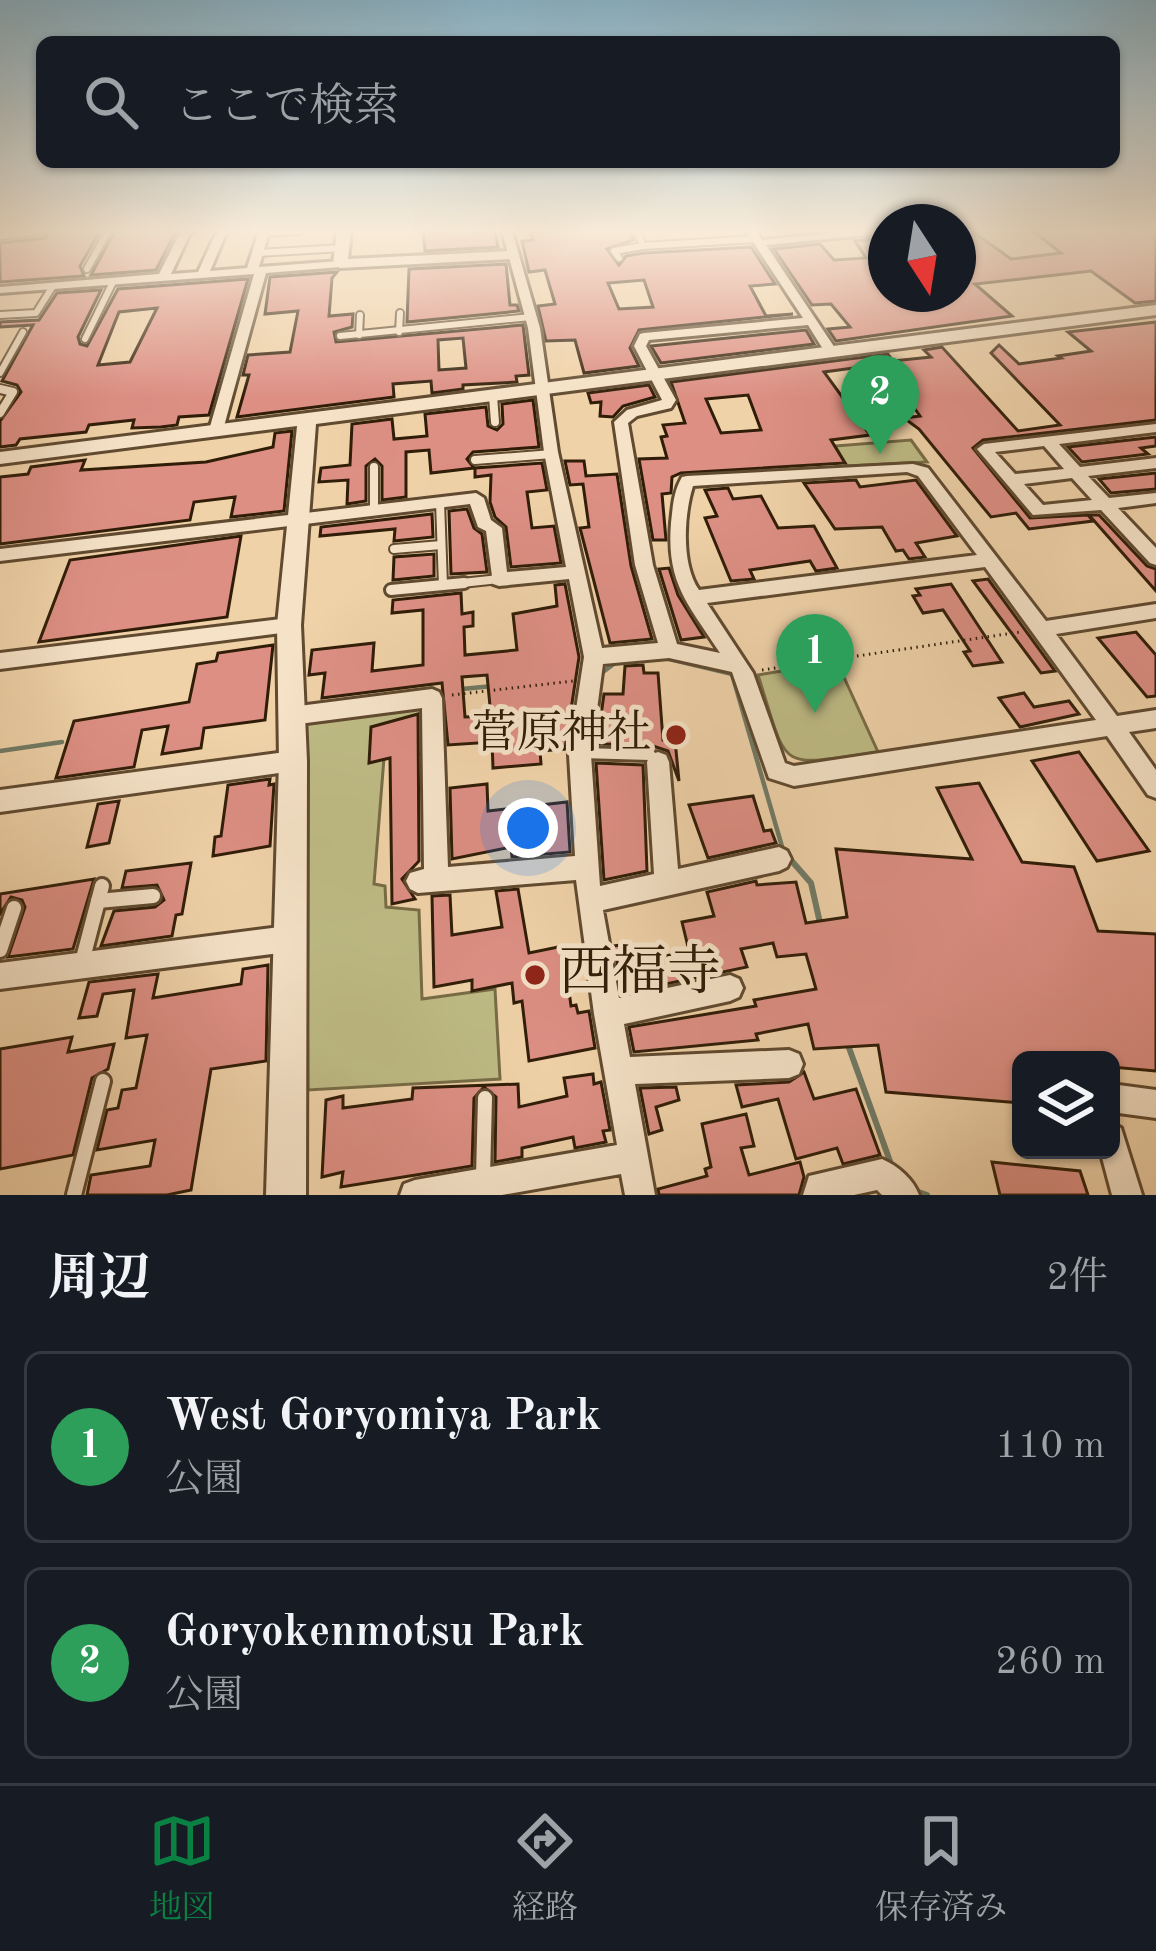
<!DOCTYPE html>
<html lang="ja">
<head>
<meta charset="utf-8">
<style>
	body { margin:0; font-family:"Old Standard TT","Noto Serif JP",serif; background:#242831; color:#f1f3f6 }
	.controls { position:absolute; right:36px; bottom:36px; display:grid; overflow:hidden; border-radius:18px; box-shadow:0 3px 9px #0004 }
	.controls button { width:108px; height:108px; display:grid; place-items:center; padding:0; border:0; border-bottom:3px solid #363941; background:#171b24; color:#f1f3f6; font:60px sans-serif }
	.compass { position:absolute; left:868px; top:204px; width:108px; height:108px; border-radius:50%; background:#171b24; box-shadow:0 3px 9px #0004; rotate:168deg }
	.you { position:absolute; left:528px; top:828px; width:42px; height:42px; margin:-30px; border:9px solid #fff; border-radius:50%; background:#1a73e8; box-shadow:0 0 0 18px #1a73e833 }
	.badge { display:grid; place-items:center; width:78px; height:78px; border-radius:50%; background:#0b8043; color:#fff; font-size:39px; font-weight:700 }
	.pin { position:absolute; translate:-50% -99px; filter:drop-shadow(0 3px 6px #0008) }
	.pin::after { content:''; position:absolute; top:63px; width:42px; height:36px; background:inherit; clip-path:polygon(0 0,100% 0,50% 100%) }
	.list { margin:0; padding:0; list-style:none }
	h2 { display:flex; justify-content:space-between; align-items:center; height:156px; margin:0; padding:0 48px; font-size:51px }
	h2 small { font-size:39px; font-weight:400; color:#9ea1a6 }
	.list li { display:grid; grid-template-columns:78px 1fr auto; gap:36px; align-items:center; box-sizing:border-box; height:192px; margin:0 24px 24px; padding:0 24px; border:3px solid #363941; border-radius:18px }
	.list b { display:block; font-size:45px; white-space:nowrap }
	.list p { margin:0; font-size:39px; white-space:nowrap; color:#9ea1a6 }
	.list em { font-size:39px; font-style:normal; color:#9ea1a6 }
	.icon { flex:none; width:66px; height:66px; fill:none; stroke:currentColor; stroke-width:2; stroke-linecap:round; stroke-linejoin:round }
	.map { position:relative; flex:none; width:1156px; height:1195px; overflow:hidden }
	.search { position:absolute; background:#171b24; box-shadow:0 3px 9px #0004; left:36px; right:36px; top:36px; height:132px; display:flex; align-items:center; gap:30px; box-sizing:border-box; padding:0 42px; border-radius:18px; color:#9ea1a6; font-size:45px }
	.sheet { height:588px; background:#171b24 }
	nav { display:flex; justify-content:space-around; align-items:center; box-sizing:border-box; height:168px; border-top:3px solid #363941; background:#171b24; font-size:33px; color:#9ea1a6 }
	nav a { display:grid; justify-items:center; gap:6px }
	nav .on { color:#0b8043 }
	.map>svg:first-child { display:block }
	.green { fill:#bebb85; stroke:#776c46; stroke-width:3 }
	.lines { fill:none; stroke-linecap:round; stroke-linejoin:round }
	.stream-far1 { stroke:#707a66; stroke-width:4.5 }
	.stream { stroke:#707a66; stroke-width:6 }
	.building { fill:#dd8f84; stroke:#301d08; stroke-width:3; fill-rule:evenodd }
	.service-far3-casing { stroke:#604a30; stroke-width:10 }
	.service-far2-casing { stroke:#604a30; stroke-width:12 }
	.service-far1-casing { stroke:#604a30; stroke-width:16 }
	.service-casing { stroke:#604a30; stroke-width:20 }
	.minor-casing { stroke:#604a30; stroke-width:6 }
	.tertiary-casing { stroke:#604a30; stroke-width:6 }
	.path { stroke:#301d08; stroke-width:3; stroke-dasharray:1.5 4.5; stroke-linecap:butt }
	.service-far3 { stroke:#f5e2c7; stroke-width:6 }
	.service-far2 { stroke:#f5e2c7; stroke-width:8 }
	.service-far1 { stroke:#f5e2c7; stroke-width:10 }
	.service { stroke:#f5e2c7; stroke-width:14 }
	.minor { fill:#f5e2c7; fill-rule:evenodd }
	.tertiary { fill:#f5e2c7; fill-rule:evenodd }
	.poi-dot { fill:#8f2418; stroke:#f5e2c7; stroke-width:4.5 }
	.labels { text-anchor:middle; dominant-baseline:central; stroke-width:10; stroke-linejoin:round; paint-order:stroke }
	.poi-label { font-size:45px; fill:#301d08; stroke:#f5e2c7; text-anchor:end }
	.near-poi-label { font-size:54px; fill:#301d08; stroke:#f5e2c7; text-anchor:start }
</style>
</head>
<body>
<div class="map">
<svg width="1156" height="1195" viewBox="0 0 1156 1195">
	<rect width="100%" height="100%" fill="#f0d2a9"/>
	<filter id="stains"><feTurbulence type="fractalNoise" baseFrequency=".00167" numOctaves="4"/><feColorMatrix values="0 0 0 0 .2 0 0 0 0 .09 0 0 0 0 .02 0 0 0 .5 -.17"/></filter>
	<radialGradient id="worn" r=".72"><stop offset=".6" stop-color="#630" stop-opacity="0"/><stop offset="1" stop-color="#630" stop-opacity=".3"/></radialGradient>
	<g class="green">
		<path d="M911,440L927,462L847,466L835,446Z"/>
		<path d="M837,662L878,752C775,767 789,772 758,675Z"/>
		<path d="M425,704V754L384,758L374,884L385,886L386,907L419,910L422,999L495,989L500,1079L308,1090L305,720Z"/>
	</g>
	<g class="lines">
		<g class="stream-far1">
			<path d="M665,658L732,674L783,850"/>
			<path d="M599,675L619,660"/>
			<path d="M462,689L493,686"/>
			<path d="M0,751L62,742"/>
		</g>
		<g class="stream">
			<path d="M790,859L811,883L820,923"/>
			<path d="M848,1045L891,1164"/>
			<path d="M913,1190L927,1195"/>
		</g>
	</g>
	<g class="building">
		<path d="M50,231H100L80,266L84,276L0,282V243L45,238Z"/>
		<path d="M115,231H176L156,270L91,275Z"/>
		<path d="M423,231H495L498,247L425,251Z"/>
		<path d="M530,231H630L633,240L607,249L619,265L626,256L644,253L751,247L775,284L750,286L766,316L793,314L639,330L630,348L639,366L584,373L575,340L546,341L538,306L555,304L545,270L529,272L522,241L533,240ZM644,280L653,307L619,309L608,283Z"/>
		<path d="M958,231H972L1011,259L1061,253L1033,231H1156V301L1135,303L1091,271L975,284L1012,316L836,341L828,329L850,327L831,304L812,305L774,249L820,244L834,260L866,258L855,241L886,238V294H958Z"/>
		<path d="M506,264L510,305H517L519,311L407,322L409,269Z"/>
		<path d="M337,272L332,278L329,316L353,314L352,327L334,332L336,342L523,325L529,375L516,376L517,382L463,385V389L432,393L431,381L393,384L394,397L237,417L249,375H243L248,355L290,352L298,311L265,314L270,277ZM463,338L466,368L439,370L438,340Z"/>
		<path d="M248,279L209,415L179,417L177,425L161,427L132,428L134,420L89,425L86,432L20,439L16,445L0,447V421L21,392L17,385L2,381L33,325L0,327V322L39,320L57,293L101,290L78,337L80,344L87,346L118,289ZM157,308L130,362L98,365L119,312Z"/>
		<path d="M1156,322V420L983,440L973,448L1030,518L1088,515L1093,521L1029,529L1016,513L991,517L919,429L904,418L920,416L883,364L824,372L870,435L831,440L845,463L681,473L672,477L671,493L662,494L666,540H653L639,459L667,458L661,437L667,436L663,425L685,423L671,382L888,354L893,361L931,357L924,350L942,347L1018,431L1060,425L991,353L999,345L1019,364L1061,358L1058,356L1091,351L1068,332ZM748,395L761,430L721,433L706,399Z"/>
		<path d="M806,330L814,344L661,363L651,346Z"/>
		<path d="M649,385L655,397L623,406L613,417L600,416L601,402L591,403L588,393Z"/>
		<path d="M533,400L539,447L473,452L467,459L474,468L431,473L429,450L406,452V497L382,500V466L375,459L366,466V501L347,504L348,480L319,482L321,468L350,465L352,424L392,419L394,439L427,436L425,414L486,407L488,426L497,430L503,424L502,404Z"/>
		<path d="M292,431L284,511L231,517L235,497L194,502L190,520L0,544V477L28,474L31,467L85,460L81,470L206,462L273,447L275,433Z"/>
		<path d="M1156,437V446L1141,448L1148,454L1082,462L1068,447Z"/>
		<path d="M565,461H584L586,476L617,474L631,566L652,639L610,643L580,528L589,527L583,484L570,485Z"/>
		<path d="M542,463L547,490L527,492L532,528L554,526L561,563L511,567L506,527L495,517L490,502L491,475L475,477V468Z"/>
		<path d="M1156,473V489L1111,493L1099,479Z"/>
		<path d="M856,480L860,487L916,480L957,536L916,543L925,557L909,559L903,550L896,551L882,527L835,529L804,483Z"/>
		<path d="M728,488L733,499L761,496L778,528L814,526L837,568L816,571L810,561L750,570L754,579L731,581L705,518L717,516L705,490Z"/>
		<path d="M467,509L474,528L482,534L487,572L451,574L449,511Z"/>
		<path d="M432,514L433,537L394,541L395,529L320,536L321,527Z"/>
		<path d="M1089,515H1099L1147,566L1156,569V591Z"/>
		<path d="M241,536L227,617L39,642L70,560Z"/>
		<path d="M434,554V576L393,580L394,557Z"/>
		<path d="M669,568L678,595L704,637L681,640L659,569Z"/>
		<path d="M988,579L1055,671L1041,673L973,581Z"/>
		<path d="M565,584L579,657L565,749L540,751L541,764L493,768L492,742L448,745L442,683L322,698L325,673L309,675L312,650L374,643L372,671L423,665V610L392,613L393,600L461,593L462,614L473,612V626L464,627L465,655L517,650L513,614L557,606L555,585ZM487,675L491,716L465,717L462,677Z"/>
		<path d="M951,584L1002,662L973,666L964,652L970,651L943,610L923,613L913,596L920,595L916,589Z"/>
		<path d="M1136,632L1156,655V696L1147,697L1098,638Z"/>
		<path d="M273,645L265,720L204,728L201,748L162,754L168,726L142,730L134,767L56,778L74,721L189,702L197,664L216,661L218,653Z"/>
		<path d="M643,665L644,673H658L663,740H675L679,781L668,751L650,745L597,744L604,694H623L625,666Z"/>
		<path d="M1024,693L1034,707L1069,701L1079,714L1020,727L999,698Z"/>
		<path d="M418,714L419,861L402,879L415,899L392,904L390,758L369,763L371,727Z"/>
		<path d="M1079,752L1149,851L1097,861L1032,761Z"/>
		<path d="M596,763L643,765L647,871L604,880Z"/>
		<path d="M270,779L269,785L274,784L270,846L213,856L215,837L221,836L228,785Z"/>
		<path d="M979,783L1022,862L1074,867L1098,931L1156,934V1071L1111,1067V1060H1021V1103L886,1092L878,1045L814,1049L808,1024L756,1034L758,1040L634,1052L629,1027L756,1006L754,1000L816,989L806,954L777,957L773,943L741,949L747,967L623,993L614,946L620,945L624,965L689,951L682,922L714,916L707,892L756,881L757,885L796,882L806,923L847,917L836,849L972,859L937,788Z"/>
		<path d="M487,784L488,811L567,802L570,852L512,857L511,847L452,859L450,788Z"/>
		<path d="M753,796L764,831L771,830L776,843L708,858L689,805Z"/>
		<path d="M119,801L109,843L87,847L98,804Z"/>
		<path d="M191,863L182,914L176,915L172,936L101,946L114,911L155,907L164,900L157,885L122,888L126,871Z"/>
		<path d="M94,879L73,949L8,957L25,907L22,900L11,897L0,914V894Z"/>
		<path d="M518,889L529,953L563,946L571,1006L576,1005L578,1013L589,1011L595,1048L529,1061L522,1001L514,1003L512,983L472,991V980L434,987L432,896L450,895L452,935L502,927L496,891Z"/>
		<path d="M268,965L266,1061L211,1069L191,1190L167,1195H87L91,1175L150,1166L155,1140L97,1150L107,1110L118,1108L122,1090L136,1088L147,1035L126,1038L134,990L103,994L97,1016L79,1018L89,982L158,974L153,998L241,984L243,969Z"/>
		<path d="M72,1037L68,1052L114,1044L108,1069L92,1078L73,1155L0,1169V1049Z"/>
		<path d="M804,1072L814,1099L856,1089L880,1155L843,1164L837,1148L796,1159L778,1099L742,1107L736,1085L789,1082Z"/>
		<path d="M593,1074L594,1084L601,1082L610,1130L603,1131L606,1142L575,1148L573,1137L522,1148V1157L495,1162L496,1097L484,1087L474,1098L472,1166L341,1187L343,1172L322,1177L326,1100L343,1096V1108L412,1099L413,1088L518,1084L519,1107L567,1096L564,1078Z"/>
		<path d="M676,1087L679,1100L656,1107L662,1130L649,1134L640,1088Z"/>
		<path d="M746,1114L754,1146L741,1148L749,1175L800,1162L804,1177L799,1195H659L658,1189L707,1176L705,1169L711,1167L702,1124Z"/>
		<path d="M992,1162L1080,1171L1088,1195H1000Z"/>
	</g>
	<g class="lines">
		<defs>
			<g id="service-far3">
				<path d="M637,231L643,246L756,239"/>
				<path d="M263,233L299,231"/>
				<path d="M0,236L43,231"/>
				<path d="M257,253L342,248"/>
				<path d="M619,258L614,251L643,246"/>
				<path d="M87,269L108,231"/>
				<path d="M0,315L36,313L53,286"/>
				<path d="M399,332L400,313"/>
				<path d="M359,335L360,315"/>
				<path d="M340,336L531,317"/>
				<path d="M85,339L113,282"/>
				<path d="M0,373L23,332"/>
			</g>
			<g id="service-far2">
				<path d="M0,389L13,392L0,413"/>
				<path d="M493,396L495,422"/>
				<path d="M475,460L552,454"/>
				<path d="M374,467V509"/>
				<path d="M440,502L443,585"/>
				<path d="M394,549L441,545"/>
				<path d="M434,586L499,579"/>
			</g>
			<g id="service-far1">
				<path d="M391,590L464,583"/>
				<path d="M582,753L650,755L658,762"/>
			</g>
			<g id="service">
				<path d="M98,901L153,896"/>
				<path d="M0,950L14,908"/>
				<path d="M82,962L102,886"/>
				<path d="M483,1177L485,1098"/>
				<path d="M74,1195L103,1081"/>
			</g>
			<g id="minor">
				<path d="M181,231H191L171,274L198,272L217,231H227L210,271L247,268L259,231H269L259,267L340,261L345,264L340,267L266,273L223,430L216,434L209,430L254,274L0,293V287L159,274Z"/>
				<path d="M502,231H512L540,328L558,452L602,648L658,643L635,565L614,422L627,410L662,400L634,346L640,334L644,333L803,318L746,231H756L762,240L854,231L886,233L766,245L837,351L836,354H826L808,325L649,340L646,346L676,400L671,408L637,416L628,423L653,565L677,644L720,653C689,605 666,584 671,523C673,506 673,493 682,477L687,476L913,464L928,468L1046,621L1156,604V618L1056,634L1117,716L1156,710V728L1129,732L1156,770V798L1148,795L1107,736L794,786L769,778L732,672L669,658L603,664L591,755L600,886L654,874L647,762L650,755L658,752L666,755L669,762L678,869L779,847L787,851L791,859L787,867L779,871L603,910L619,998L730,975L739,979L743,988L739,997L730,1001L624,1024L630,1057L789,1050L799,1054L803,1064L799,1074L789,1078L635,1084L655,1195H625L621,1174L502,1195H400L404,1184L415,1180L617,1145L594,1014L576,880L418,893L410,889L406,881L410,873L424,869L422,708L291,725L284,722L281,716L284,710L291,707L432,689L439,692L442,698L448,867L575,856L569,755L584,657L569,579L499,586L493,584L486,531L478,527L470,504L0,561V549L476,493L484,498L491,520L502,528L507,572L566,567L544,452L528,328ZM907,472L918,476L977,555L699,590C681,564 684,515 693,486ZM985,567L1096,720L794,766L785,763L753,673L707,603Z"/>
				<path d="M1156,424V432L1059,444L1080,467L1156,458V468L1088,476L1109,498L1156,493V503L1118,508L1156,548V565L1150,563L1101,510L1033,515L977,449L984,444ZM1044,446L1064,469L1015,474L995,452ZM1072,478L1092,500L1043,505L1024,484Z"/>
				<path d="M289,618L296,620L298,625L296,630L289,632L0,669V653Z"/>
				<path d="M293,751L301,754L304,761L301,768L293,771L0,812V790Z"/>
				<path d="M288,926L297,930L301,939L297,948L288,952L0,989V963Z"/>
				<path d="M1111,1084L1156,1090V1118L1111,1112Z"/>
				<path d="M1111,1123L1121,1128L1142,1195H1112L1100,1150H1111Z"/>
				<path d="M882,1159C898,1166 913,1179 919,1195H882L877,1190L854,1195H803L809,1176Z"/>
			</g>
			<g id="tertiary">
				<path d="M337,231H351L348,259L512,251L519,255L512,259L340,268L333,264Z"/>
				<path d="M1156,305V315L316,424L301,625L307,761L306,1195H266L279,761L277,625L297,426L0,464V452Z"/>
			</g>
		</defs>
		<use href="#service-far3" class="service-far3-casing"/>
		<use href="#service-far2" class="service-far2-casing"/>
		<use href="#service-far1" class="service-far1-casing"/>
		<use href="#service" class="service-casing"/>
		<use href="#minor" class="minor-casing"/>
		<use href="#tertiary" class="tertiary-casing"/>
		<g class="path">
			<path d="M762,670L1020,632"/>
			<path d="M452,695L573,681"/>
		</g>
		<use href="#service-far3" class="service-far3"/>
		<use href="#service-far2" class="service-far2"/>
		<use href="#service-far1" class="service-far1"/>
		<use href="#service" class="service"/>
		<use href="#minor" class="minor"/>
		<use href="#tertiary" class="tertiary"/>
	</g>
	<linearGradient id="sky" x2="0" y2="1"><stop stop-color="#89b6cd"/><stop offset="0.58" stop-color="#f8ebd8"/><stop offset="1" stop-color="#f8ebd8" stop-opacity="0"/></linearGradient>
	<rect width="1156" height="398" fill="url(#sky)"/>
	<g class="poi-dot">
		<circle cx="676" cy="735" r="12"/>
		<circle cx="535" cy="975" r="12"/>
	</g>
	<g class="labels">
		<g class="poi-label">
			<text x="652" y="735">菅原神社</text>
		</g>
		<g class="near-poi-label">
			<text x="559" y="975">西福寺</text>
		</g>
	</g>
	<rect width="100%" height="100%" filter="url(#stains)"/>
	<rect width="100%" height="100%" fill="url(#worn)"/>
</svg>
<div class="controls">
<button><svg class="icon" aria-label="layers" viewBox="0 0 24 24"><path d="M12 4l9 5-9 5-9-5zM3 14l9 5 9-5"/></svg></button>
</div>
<svg class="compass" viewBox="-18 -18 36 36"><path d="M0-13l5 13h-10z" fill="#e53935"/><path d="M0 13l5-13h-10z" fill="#9ea1a6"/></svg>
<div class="you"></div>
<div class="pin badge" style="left:815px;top:713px;background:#2e9e5b">1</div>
<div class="pin badge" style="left:880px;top:454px;background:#2e9e5b">2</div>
<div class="search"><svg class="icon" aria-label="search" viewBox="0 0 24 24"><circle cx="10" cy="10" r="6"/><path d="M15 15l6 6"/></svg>ここで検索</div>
</div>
<section class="sheet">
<h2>周辺<small>2件</small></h2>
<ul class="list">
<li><span class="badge" style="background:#2e9e5b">1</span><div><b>West Goryomiya Park</b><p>公園</p></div><em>110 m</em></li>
<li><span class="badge" style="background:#2e9e5b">2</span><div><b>Goryokenmotsu Park</b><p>公園</p></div><em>260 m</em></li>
</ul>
</section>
<nav>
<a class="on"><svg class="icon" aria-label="map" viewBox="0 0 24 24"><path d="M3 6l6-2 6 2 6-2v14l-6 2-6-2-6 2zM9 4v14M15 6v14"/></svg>地図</a>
<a><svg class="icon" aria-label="directions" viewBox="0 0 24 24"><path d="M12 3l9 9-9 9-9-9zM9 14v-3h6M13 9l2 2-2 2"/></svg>経路</a>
<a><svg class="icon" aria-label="saved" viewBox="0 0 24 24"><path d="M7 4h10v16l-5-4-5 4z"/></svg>保存済み</a>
</nav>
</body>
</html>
